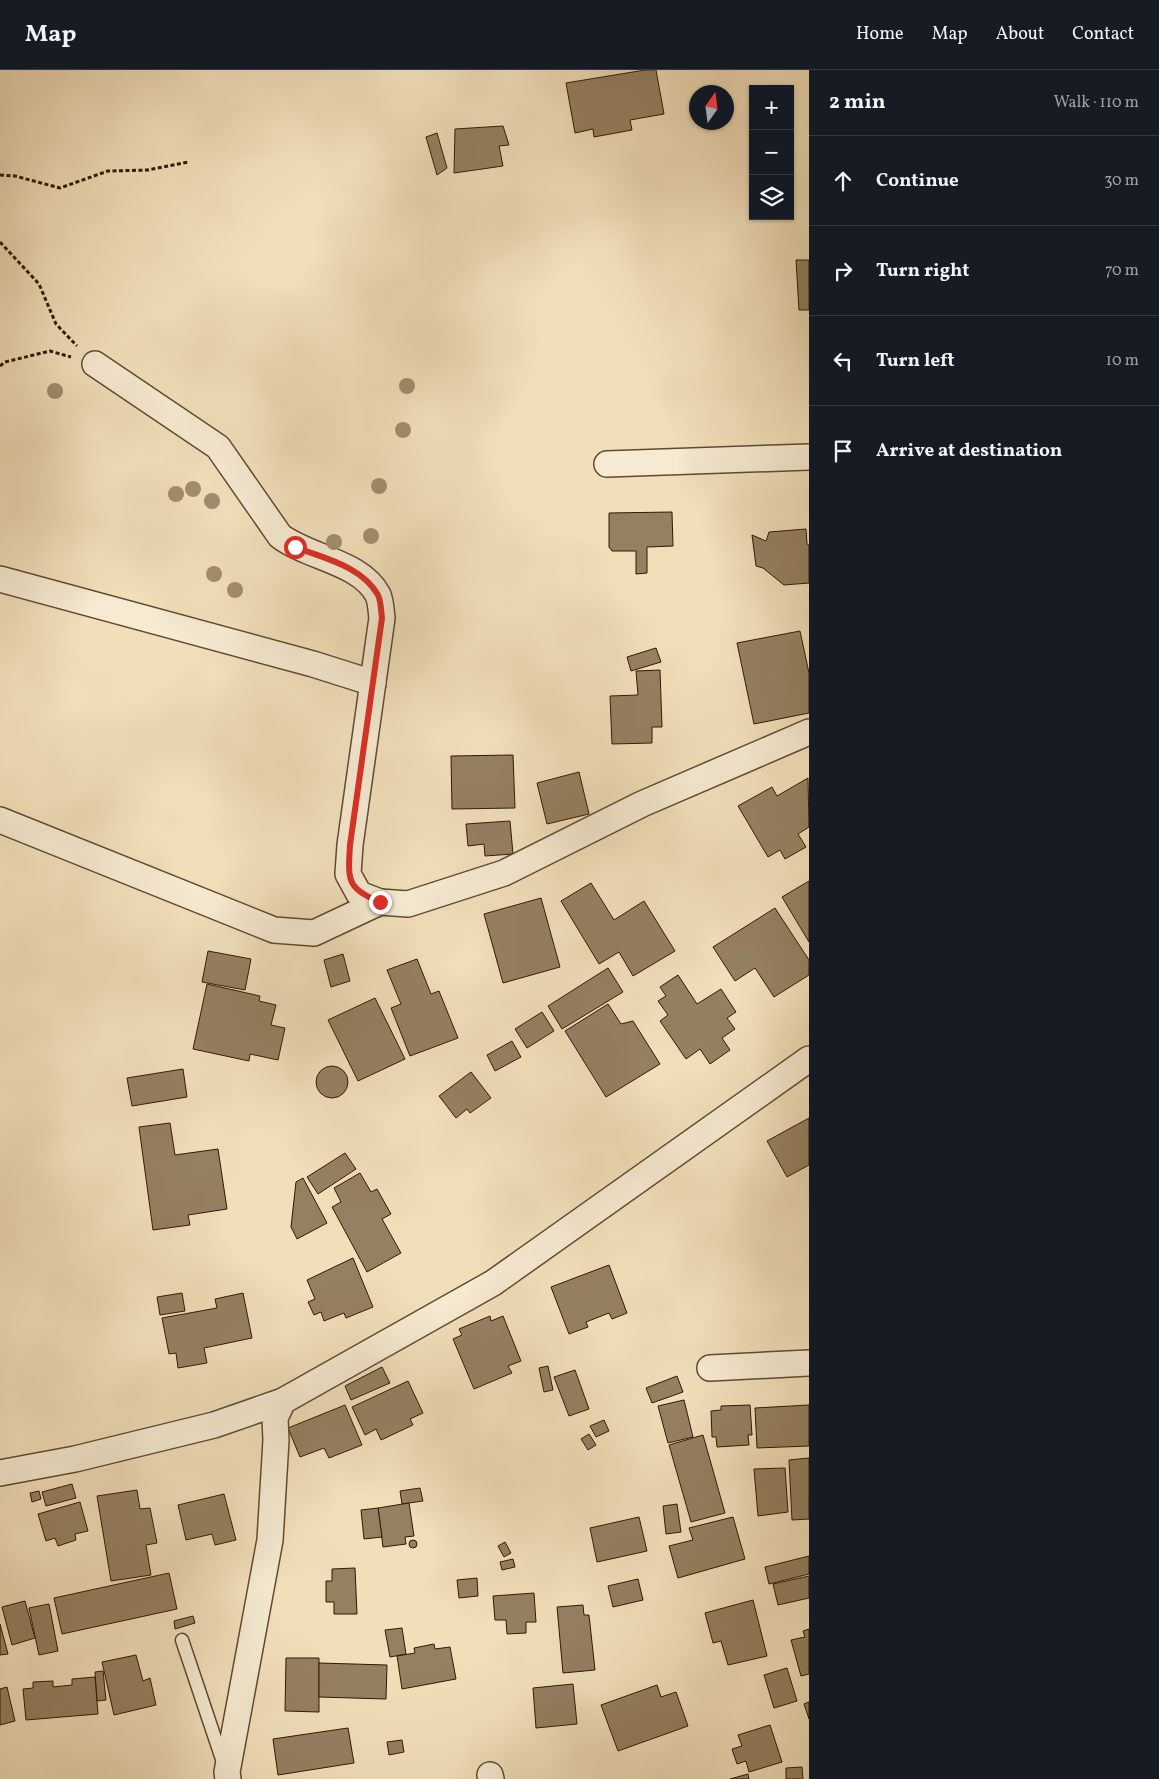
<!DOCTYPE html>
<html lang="en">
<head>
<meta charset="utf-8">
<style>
	body { margin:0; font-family:Vollkorn,serif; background:#242831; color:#f1f3f6 }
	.controls { position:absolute; right:15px; top:15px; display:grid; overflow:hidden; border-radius:0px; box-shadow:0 1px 4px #0004 }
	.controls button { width:45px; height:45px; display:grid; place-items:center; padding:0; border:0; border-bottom:1px solid #363941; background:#171b24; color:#f1f3f6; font:25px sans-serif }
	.compass { position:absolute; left:689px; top:15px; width:45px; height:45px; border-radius:50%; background:#171b24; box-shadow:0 1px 4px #0004; rotate:14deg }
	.stop { position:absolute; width:15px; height:15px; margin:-11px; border:4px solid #d93025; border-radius:50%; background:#fff }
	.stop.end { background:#d93025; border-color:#fff; box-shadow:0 1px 5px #0008 }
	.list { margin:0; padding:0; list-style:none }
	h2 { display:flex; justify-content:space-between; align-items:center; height:65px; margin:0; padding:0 20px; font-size:21px }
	h2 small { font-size:16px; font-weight:400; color:#9ea1a6 }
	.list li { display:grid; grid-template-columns:32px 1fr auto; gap:15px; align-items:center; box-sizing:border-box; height:90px; padding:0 20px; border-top:1px solid #363941 }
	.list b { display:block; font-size:19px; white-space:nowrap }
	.list em { font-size:16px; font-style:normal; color:#9ea1a6 }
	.icon { flex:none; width:28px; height:28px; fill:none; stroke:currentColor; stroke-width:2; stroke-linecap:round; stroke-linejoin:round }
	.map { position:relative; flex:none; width:809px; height:1709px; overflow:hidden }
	header { display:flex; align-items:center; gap:30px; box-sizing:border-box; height:70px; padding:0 25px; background:#171b24; border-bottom:1px solid #363941 }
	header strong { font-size:24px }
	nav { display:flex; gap:28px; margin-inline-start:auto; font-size:18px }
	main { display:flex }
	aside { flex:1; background:#171b24 }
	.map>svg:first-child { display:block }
	.building { fill:#958062; stroke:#311902 }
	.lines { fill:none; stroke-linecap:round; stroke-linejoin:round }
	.service-casing { stroke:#614a30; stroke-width:15 }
	.minor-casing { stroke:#614a30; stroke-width:28 }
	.path { stroke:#311902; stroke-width:3; stroke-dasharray:4 2.5; stroke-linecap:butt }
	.service { stroke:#f6ead2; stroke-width:12 }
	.minor { stroke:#f6ead2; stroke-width:25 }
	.tree { fill:#a28d6e }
	.route { stroke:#d93025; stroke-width:6 }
</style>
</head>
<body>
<header>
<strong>Map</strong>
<nav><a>Home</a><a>Map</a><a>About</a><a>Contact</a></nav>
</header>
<main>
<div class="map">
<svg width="809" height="1709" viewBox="0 0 809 1709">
	<rect width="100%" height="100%" fill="#f1dfba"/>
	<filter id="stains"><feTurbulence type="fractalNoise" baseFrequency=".004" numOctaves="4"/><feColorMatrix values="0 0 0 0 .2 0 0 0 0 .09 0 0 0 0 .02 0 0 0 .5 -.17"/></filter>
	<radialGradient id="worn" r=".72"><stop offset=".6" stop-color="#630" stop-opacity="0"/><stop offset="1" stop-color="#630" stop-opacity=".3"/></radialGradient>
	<g class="building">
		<path d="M645,0H656L664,44L630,50L632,60L594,67L593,59L575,63L566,13Z"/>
		<path d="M503,56L509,75L499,76L503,96L454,103L455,59Z"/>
		<path d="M437,63L447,98L437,105L426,67Z"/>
		<path d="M796,190H809V240H799Z"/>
		<path d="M672,442L673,476L647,477V503L636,504V481H612L609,477V443Z"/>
		<path d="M806,459L807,474L809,475V513L784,515L763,498L756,496L752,465L766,471L769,462Z"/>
		<path d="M800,561L809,603V643L754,654L737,573Z"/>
		<path d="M656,578L661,592L631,601L627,587Z"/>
		<path d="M660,600L662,657H652V673L612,674L610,626L638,625L636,601Z"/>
		<path d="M513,685L515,738L452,739L451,686Z"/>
		<path d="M579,702L589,744L547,754L537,713Z"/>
		<path d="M808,708L809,757L798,764L806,777L785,789L780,780L768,787L738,736L772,717L777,726Z"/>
		<path d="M510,751L513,784L485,786L484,774L468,776L466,754Z"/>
		<path d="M809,811V872L782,827Z"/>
		<path d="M591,813L614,850L644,831L675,881L633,906L619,882L599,894L561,831Z"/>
		<path d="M541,828L560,897L503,913L484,844Z"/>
		<path d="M775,838L809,890V905L774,927L755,898L735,911L713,877Z"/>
		<path d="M208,881L251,889L245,920L202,912Z"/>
		<path d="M343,884L350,911L331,917L324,890Z"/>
		<path d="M417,889L431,924L439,921L458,968L410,986L391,938L401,934L387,900Z"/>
		<path d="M608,898L623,922L562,959L548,936Z"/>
		<path d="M678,905L697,934L721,919L736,942L727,948L735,959L722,968L730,980L710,994L700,979L686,989L660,951L668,945L658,931L666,926L660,917Z"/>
		<path d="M207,914L260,926L259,931L276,935L271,955L285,958L278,990L250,984L249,991L193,979Z"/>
		<path d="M375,928L405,989L358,1011L328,950Z"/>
		<path d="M608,934L621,954L633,951L660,994L606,1027L565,961Z"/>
		<path d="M542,942L554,961L527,978L515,959Z"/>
		<path d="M512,971L521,987L495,1001L487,985Z"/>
		<circle cx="332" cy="1012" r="16"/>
		<path d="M183,999L187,1027L132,1036L127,1008Z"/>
		<path d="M471,1002L491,1028L470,1043L467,1039L456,1048L439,1026Z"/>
		<path d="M809,1048V1095L787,1107L767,1071Z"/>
		<path d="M170,1053L175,1085L218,1079L227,1139L188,1145L190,1155L153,1160L139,1057Z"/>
		<path d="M345,1083L356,1099L318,1124L307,1107Z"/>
		<path d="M360,1103L371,1122L377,1119L391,1144L382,1149L401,1183L367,1202L332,1137L341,1132L334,1118Z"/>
		<path d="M303,1108L327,1153L297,1169L291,1157L296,1112Z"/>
		<path d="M353,1188L373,1237L346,1248L344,1243L324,1251L321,1242L314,1245L308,1232L315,1229L307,1210Z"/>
		<path d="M609,1195L627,1243L612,1249L609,1243L586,1252L588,1257L569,1264L551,1217Z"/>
		<path d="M182,1223L185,1241L160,1245L157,1227Z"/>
		<path d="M243,1223L252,1268L204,1278L207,1293L178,1298L176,1283L169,1284L162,1248L217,1238L215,1229Z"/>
		<path d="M490,1246L491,1251L503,1246L521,1291L508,1296L512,1303L474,1319L453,1269L462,1265L459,1259Z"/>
		<path d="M548,1296L553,1320L544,1322L539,1298Z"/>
		<path d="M382,1297L390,1313L351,1330L345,1316Z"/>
		<path d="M575,1300L589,1339L569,1346L554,1307Z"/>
		<path d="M677,1306L683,1322L652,1333L646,1318Z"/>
		<path d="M408,1311L423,1343L410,1349L413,1355L381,1370L376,1359L365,1365L352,1337Z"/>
		<path d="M684,1330L693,1367L668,1373L658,1336Z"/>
		<path d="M345,1335L362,1375L329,1388L324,1378L300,1387L288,1358Z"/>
		<path d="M750,1335L752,1365H748L749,1375L717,1377L716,1367H712L711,1341L721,1340V1336Z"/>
		<path d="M809,1335V1376L757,1378L755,1338Z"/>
		<path d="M604,1350L609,1361L596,1367L590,1356Z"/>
		<path d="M589,1364L596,1375L588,1380L581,1369Z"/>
		<path d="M703,1365L725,1443L691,1452L669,1375Z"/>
		<path d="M809,1388V1449L792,1450L789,1390Z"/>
		<path d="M785,1398L788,1442L758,1446L754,1399Z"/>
		<path d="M72,1414L76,1428L46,1436L42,1422Z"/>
		<path d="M420,1418L423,1431L402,1434L400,1421Z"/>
		<path d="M137,1420L140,1439L150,1438L157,1473L146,1475L151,1505L111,1511L97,1426Z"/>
		<path d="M39,1421L41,1429L32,1432L30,1423Z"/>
		<path d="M224,1424L236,1470L215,1475L212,1464L186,1470L178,1435Z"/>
		<path d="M80,1432L88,1461L75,1464L76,1470L58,1476L55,1468L46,1471L38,1444Z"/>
		<path d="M409,1433L414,1466L405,1467L406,1474L383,1477L378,1438Z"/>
		<path d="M677,1434L681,1462L666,1464L663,1436Z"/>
		<path d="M378,1438L382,1467L364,1469L361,1440Z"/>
		<path d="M639,1447L647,1481L597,1492L590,1458Z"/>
		<path d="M733,1447L745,1489L678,1508L669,1476L693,1470L689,1458Z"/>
		<circle cx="413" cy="1474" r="4"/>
		<path d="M505,1472L511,1483L504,1487L498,1476Z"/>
		<path d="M809,1486V1504L769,1514L765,1497Z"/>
		<path d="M513,1489L515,1497L502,1500L500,1492Z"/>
		<path d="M355,1498L357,1544H334V1532H326V1511H332V1499Z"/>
		<path d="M169,1503L177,1539L62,1564L54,1528Z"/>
		<path d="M809,1506V1528L778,1535L773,1514Z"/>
		<path d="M477,1508L478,1526L459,1528L457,1510Z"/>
		<path d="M638,1509L643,1530L613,1537L608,1516Z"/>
		<path d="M534,1523L536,1552H526V1563L507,1564L506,1550H495L493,1526Z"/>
		<path d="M753,1530L767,1586L728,1595L721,1571L713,1573L705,1543Z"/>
		<path d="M25,1531L35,1568L12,1575L2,1537Z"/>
		<path d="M49,1534L58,1581L39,1585L29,1538Z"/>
		<path d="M583,1535L584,1545H589L595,1600L563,1603L557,1537Z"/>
		<path d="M193,1546L195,1553L175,1559L174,1551Z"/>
		<path d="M0,1554L8,1584L0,1585Z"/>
		<path d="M402,1558L406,1584L390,1587L385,1560Z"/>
		<path d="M809,1559V1604L801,1606L791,1570L805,1567L803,1561Z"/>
		<path d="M434,1574L435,1579L450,1577L456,1609L402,1619L397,1586L415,1583L414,1578Z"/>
		<path d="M136,1585L143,1611L150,1608L156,1635L114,1645L102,1592Z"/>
		<path d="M286,1588H319V1642L285,1641Z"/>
		<path d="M319,1593L387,1595L386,1629L319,1627Z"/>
		<path d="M787,1598L797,1631L774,1638L764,1605Z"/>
		<path d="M103,1601L106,1630L97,1631L95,1602Z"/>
		<path d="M95,1607L98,1644L26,1650L23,1619L33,1618V1612L53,1611V1617L72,1615V1609Z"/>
		<path d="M573,1614L577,1654L536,1658L533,1618Z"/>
		<path d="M657,1615L661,1627L676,1622L688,1656L618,1681L601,1635Z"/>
		<path d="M7,1617L15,1651L0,1655V1619Z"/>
		<path d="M809,1632V1649L804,1634Z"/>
		<path d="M770,1655L782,1692L749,1702L746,1691L737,1694L732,1679L742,1676L738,1665Z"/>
		<path d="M348,1658L354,1693L278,1705L273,1669Z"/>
		<path d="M402,1670L404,1682L389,1685L387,1672Z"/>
		<path d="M802,1697L803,1709H786V1698Z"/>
		<path d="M748,1704L749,1709H730Z"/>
	</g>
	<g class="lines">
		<defs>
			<path id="service" d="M182,1570L224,1695"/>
			<g id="minor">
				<path d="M95,294L218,377L280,466C309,488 361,492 378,525C381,532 381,541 382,548L350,775L348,804L359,824L380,832L408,834L504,803L642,734L809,662"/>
				<path d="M607,394L809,387"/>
				<path d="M0,509L313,594L373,613"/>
				<path d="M0,750L274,860L314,863L380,832"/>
				<path d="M710,1298L809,1293"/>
				<path d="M0,1403L75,1389L214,1355L283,1331L493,1213L809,989"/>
				<path d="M490,1705L491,1709"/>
				<path d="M228,1709L227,1702L270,1470L276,1370L275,1348L283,1331"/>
			</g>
		</defs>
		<use href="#service" class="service-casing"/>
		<use href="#minor" class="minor-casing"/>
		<g class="path">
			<path d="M0,105L15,106L60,118L108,101L148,100L188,92"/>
			<path d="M0,172L39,214L56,254L77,276"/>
			<path d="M0,296L5,292L50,281L71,287"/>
		</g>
		<use href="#service" class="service"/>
		<use href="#minor" class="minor"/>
	</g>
	<g class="tree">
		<circle cx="407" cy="316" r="8"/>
		<circle cx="55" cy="321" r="8"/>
		<circle cx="403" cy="360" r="8"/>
		<circle cx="379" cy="416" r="8"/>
		<circle cx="193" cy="419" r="8"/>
		<circle cx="176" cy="424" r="8"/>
		<circle cx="212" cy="431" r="8"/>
		<circle cx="371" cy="466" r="8"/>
		<circle cx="334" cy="472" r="8"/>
		<circle cx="214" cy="504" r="8"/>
		<circle cx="235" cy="520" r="8"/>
	</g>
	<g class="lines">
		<path class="route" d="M295,477C323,488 362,496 378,525C381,531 381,541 382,548L350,775C348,809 346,819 380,832"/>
	</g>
	<rect width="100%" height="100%" filter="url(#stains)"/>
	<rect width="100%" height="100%" fill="url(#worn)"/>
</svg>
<div class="controls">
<button>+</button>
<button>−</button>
<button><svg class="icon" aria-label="layers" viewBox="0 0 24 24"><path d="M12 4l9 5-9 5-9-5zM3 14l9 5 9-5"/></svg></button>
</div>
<svg class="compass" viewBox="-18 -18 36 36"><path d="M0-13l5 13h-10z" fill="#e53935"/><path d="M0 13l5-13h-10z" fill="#9ea1a6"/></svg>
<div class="stop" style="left:295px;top:477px"></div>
<div class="stop end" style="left:380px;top:832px"></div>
</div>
<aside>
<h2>2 min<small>Walk · 110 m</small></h2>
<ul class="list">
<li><svg class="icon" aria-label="ahead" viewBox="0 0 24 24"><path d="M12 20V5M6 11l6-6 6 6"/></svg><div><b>Continue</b></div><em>30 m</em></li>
<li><svg class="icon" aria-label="right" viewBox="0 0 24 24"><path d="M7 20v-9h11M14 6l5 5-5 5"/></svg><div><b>Turn right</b></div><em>70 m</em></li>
<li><svg class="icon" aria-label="left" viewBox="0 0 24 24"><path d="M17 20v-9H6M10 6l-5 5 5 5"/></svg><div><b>Turn left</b></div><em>10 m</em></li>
<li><svg class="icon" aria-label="arrive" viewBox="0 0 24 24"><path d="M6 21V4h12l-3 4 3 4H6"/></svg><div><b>Arrive at destination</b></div></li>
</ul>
</aside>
</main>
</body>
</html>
